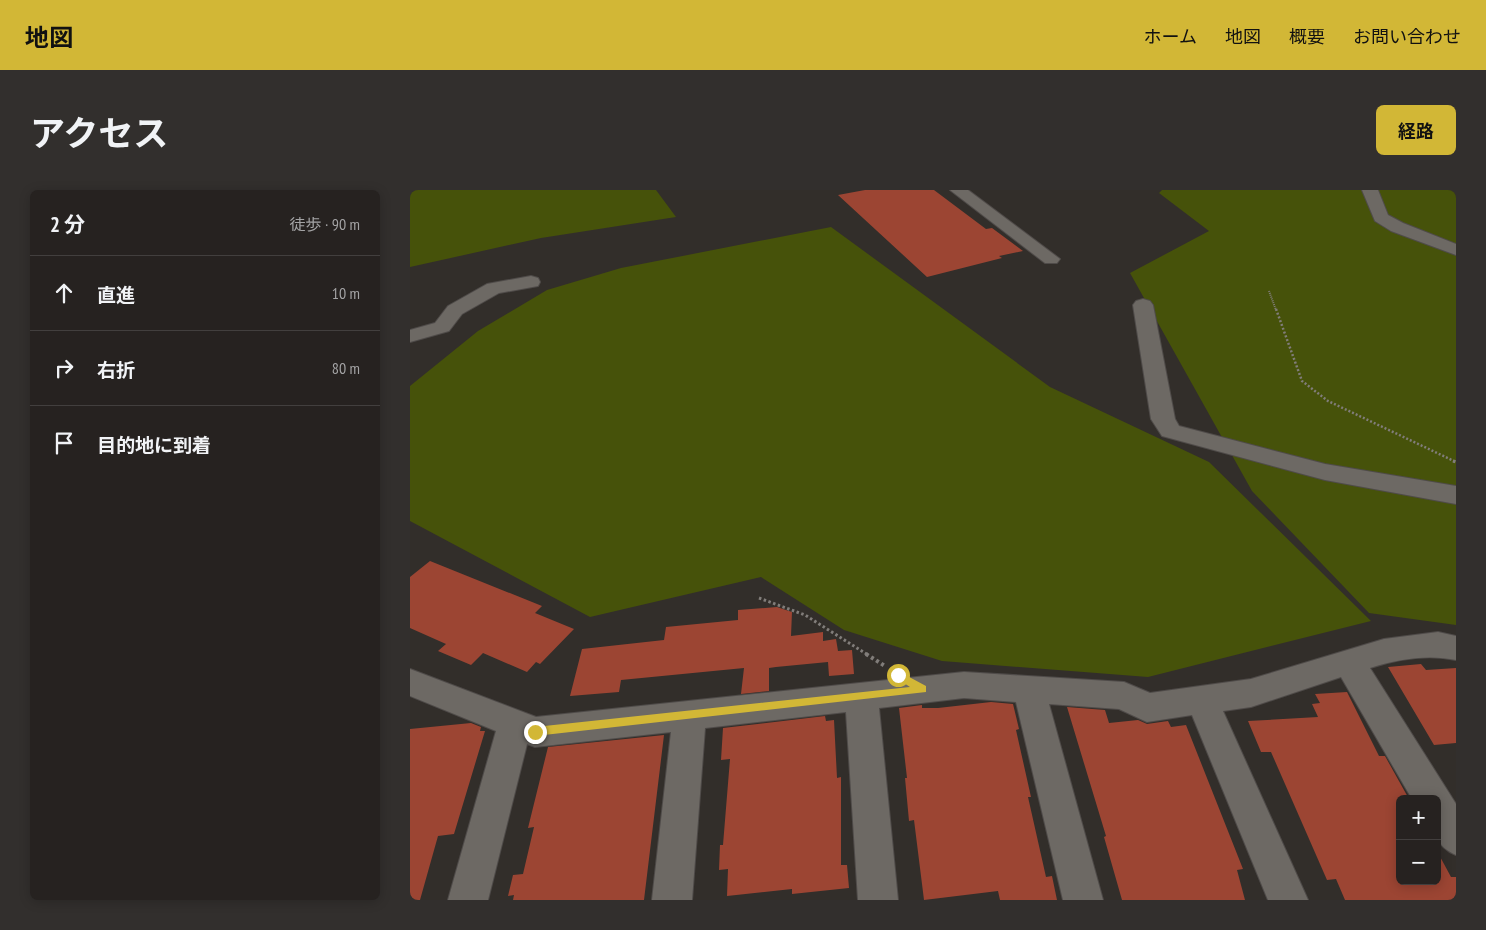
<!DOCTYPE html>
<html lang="ja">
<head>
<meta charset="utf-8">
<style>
	body { margin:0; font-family:"PT Sans Narrow","Noto Sans JP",sans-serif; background:#322f2d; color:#f1f3f6 }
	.controls { position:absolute; right:15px; bottom:15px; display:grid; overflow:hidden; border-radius:8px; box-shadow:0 2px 12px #0003 }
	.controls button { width:45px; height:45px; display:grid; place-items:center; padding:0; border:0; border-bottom:1px solid #423f3e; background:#262220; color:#f1f3f6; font:25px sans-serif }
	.stop { position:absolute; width:15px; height:15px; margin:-11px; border:4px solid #d2b736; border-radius:50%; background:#fff }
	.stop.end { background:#d2b736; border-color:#fff; box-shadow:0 1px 5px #0008 }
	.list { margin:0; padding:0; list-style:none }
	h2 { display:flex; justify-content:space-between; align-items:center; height:65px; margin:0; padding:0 20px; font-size:21px }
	h2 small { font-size:16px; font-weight:400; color:#a4a4a5 }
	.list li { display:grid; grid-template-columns:32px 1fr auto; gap:15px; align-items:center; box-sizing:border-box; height:75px; padding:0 20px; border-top:1px solid #423f3e }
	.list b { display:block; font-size:19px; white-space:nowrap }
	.list em { font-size:16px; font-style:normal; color:#a4a4a5 }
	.icon { flex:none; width:28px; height:28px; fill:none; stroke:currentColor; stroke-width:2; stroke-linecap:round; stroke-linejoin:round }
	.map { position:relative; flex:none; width:1046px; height:710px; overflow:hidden; border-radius:8px }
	header { display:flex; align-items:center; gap:30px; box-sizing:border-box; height:70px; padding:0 25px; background:#d2b736; color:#111 }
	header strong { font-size:24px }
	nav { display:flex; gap:28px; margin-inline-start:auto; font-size:18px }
	.intro { display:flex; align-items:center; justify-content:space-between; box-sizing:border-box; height:120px; padding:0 30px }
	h1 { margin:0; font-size:35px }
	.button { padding:12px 22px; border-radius:8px; background:#d2b736; color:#111; font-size:18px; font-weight:700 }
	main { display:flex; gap:30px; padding:0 30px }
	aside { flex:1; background:#262220; border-radius:8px; box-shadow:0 2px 12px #0003 }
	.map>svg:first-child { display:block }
	.green { fill:#46520a }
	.building { fill:#9c4533 }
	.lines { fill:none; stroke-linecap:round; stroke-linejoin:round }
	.minor-casing { stroke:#4f4b49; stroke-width:2 }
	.path-far3 { stroke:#817d7a; stroke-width:2; stroke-dasharray:1 1; stroke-linecap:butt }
	.path-far2 { stroke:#817d7a; stroke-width:2.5; stroke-dasharray:2 2; stroke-linecap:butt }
	.path-far1 { stroke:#817d7a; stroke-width:3; stroke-dasharray:2.5 2.5; stroke-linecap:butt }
	.path { stroke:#817d7a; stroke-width:4; stroke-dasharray:3 3; stroke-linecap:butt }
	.minor { fill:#6d6964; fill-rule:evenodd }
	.route { fill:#d2b736 }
</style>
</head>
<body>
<header>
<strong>地図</strong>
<nav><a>ホーム</a><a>地図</a><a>概要</a><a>お問い合わせ</a></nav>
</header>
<div class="intro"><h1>アクセス</h1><a class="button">経路</a></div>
<main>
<aside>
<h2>2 分<small>徒歩 · 90 m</small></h2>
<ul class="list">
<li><svg class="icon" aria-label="ahead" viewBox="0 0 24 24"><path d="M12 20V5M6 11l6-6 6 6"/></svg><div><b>直進</b></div><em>10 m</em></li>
<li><svg class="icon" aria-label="right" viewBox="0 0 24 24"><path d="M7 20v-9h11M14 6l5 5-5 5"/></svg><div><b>右折</b></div><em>80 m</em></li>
<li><svg class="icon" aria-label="arrive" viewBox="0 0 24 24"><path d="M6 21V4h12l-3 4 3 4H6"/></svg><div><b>目的地に到着</b></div></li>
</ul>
</aside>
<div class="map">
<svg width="1046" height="710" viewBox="0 0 1046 710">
	<rect width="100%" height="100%" fill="#322e2a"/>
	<g class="green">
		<path d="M0,0H246L266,27L131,48L0,77Z"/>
		<path d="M752,0H1046V435L959,423L842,301L720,83L799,41L749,3Z"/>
		<path d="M421,37L640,197L799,272L961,431L738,487L532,471L434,440L351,387L180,427L0,331V196L68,141L137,100L211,78Z"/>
	</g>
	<g class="building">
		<path d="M455,0H524L576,39L582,38L613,61L589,66L592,68L517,87L428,5Z"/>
		<path d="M20,371L132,416L125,423L164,439L130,474L126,472L117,482L73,463L61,475L28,461L36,454L0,438V387Z"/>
		<path d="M367,417L382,422L381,446L413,442V451L426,449L428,461L442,460L444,484L419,486L418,472L366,477L359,478V501L331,504L334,478L211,490L209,502L160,506L172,459L254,450L256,437L328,430V420Z"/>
		<path d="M1011,474L1016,480L1046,478V553L1024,555L978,477Z"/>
		<path d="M937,502L969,566H975L999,609H990V691H1027V661L1041,687H1046V710H935L926,689L917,690L861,562H851L838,531L908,527L902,514L910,513L905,504Z"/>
		<path d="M581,512L603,514L609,539L606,540L621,607H618L636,687L642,686L647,710H590L588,701L514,710L504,630L499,631L495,588H497L489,518L512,515V518H528Z"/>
		<path d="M657,517L695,520L699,533L728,530L737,534L758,531L761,537L776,535L833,679L827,680L835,710H712L694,647L696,646Z"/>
		<path d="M415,526L416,531L424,530L427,588L431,587V675H437L439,698L382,704V699L317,706L318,679L309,680L310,655H313L320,569L311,570L313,538Z"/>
		<path d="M61,533L71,537L70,541H75L44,644L28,646L10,710H0V539Z"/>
		<path d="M254,545L234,710H103L104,705L98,706L103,685L113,684L124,637L118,638L138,557Z"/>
	</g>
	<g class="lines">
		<defs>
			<g id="minor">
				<path d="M540,0H558L650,69L647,73H635Z"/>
				<path d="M952,0H968L978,25L993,33L1046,54V65L981,41L965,31Z"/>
				<path d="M121,86L128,88L130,92L128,96L89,103L52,124L39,141L0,152V140L25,133L38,116L77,94Z"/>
				<path d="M733,109L740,111L743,115L765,229L769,236L915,274L1046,296V314L915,290L752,246L741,229L723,115L726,111Z"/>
				<path d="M1028,442L1046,446V470C1019,464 987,469 960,478L1046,614V665C1019,654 1027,634 1027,609H1002L931,487L841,517L813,521L898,710H858L782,525L737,532L709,519L639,514L693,710H653L606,512L554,508L469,518L488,710H448L436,522L295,538L282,710H242L261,542L125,557L117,554L78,710H38L86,541L0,506V479L126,527L554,482L714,492L740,503L841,489L974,449Z"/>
			</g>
		</defs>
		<use href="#minor" class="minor-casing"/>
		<path class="path-far3" d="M859,101L866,120"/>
		<path class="path-far2" d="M866,119L892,191L918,211L1046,272"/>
		<g class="path-far1">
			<path d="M1043,271L1046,272"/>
			<path d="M349,408L395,425L458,465"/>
		</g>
		<path class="path" d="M456,464L475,476"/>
		<use href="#minor" class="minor"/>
	</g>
	<path class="route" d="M488,481L516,496V502L125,546L120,542L125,537L500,497L485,487V482Z"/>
</svg>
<div class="controls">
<button>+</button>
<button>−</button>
</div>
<div class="stop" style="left:488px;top:485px"></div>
<div class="stop end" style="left:125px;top:542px"></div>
</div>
</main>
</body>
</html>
